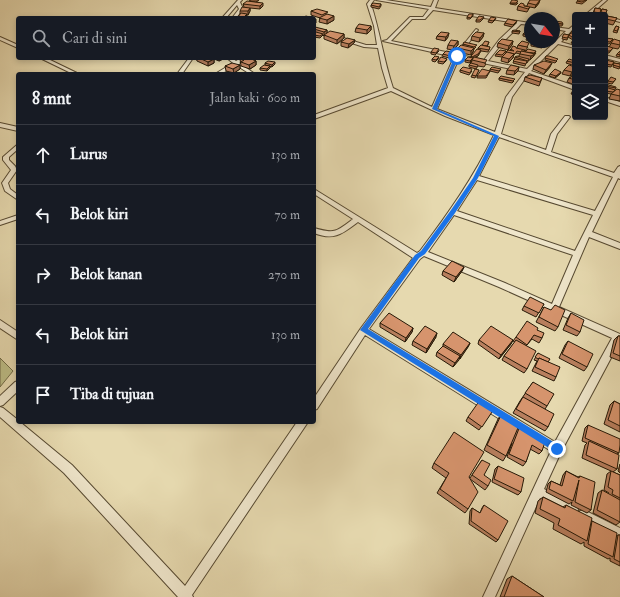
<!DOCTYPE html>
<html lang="id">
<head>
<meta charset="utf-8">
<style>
	body { margin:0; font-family:"IM FELL Double Pica",serif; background:#20242c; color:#f1f3f6 }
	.controls { position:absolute; right:12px; top:12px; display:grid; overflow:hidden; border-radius:4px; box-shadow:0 2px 6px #0003 }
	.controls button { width:36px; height:36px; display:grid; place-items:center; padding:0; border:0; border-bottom:1px solid #363941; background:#171b24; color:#f1f3f6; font:20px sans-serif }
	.compass { position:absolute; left:524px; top:12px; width:36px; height:36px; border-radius:50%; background:#171b24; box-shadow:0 2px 6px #0003; rotate:120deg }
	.stop { position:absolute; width:12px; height:12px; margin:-9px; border:3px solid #1a73e8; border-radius:50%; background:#fff }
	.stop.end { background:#1a73e8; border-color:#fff; box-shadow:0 1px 4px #0008 }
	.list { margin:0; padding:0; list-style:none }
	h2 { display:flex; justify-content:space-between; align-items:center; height:52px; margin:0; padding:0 16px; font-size:17px }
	h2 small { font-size:13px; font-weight:400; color:#9ea1a6 }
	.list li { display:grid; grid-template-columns:26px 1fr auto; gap:12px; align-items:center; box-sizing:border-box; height:60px; padding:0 16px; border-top:1px solid #363941 }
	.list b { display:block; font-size:15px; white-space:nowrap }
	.list em { font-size:13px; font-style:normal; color:#9ea1a6 }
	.icon { flex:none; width:22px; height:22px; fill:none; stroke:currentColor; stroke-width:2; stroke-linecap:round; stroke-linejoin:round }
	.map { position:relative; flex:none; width:620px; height:597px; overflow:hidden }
	.search { position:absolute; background:#171b24; box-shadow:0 2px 6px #0003; left:16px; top:16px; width:300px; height:44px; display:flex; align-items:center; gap:10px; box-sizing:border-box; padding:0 14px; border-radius:4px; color:#9ea1a6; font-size:15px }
	.panel { position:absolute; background:#171b24; box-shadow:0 2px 6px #0003; left:16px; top:72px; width:300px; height:352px; border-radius:4px }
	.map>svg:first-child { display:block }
	.green { fill:#bdbd86; stroke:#726b46 }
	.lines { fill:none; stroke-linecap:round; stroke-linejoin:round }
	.street-casing { stroke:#564931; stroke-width:2 }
	.street { fill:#efe6cb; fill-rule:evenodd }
	.wall { fill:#b87f5e; stroke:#261907 }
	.shaded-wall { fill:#96684c; stroke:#261907 }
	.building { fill:#d6946d; stroke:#261907 }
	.route { fill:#1a73e8 }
</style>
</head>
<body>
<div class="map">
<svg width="620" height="597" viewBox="0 0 620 597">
	<rect width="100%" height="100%" fill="#e6d9af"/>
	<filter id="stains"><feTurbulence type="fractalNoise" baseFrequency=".005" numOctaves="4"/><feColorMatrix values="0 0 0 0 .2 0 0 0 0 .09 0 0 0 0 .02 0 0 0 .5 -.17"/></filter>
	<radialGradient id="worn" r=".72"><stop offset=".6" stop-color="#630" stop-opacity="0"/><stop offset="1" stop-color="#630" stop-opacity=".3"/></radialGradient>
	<path class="green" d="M0,358L13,371L0,387Z"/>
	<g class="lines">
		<defs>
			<g id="street">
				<path d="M238,0H242L240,2L243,9L236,18H232L239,9L237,5L226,18H222Z"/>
				<path d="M370,0H374L371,4C380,32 384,61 393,88L432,107L454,57L383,41L387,40L410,17H423L429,9L376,0H386L431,7L434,0H438L435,8L530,23V25L521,24L503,42L488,61L527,69L566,31L554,29V27L569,29L575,24V27L561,42L575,46V48L558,44L531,71L575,86V90L529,73L512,97L501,134L546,150L551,134L565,116H569L570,117L557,134L551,152L614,173L618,167L620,166V179L618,178L592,232L620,243V249L589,237L559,307L620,334V341L561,452L544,489L577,506L578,510L577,514L573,515L540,498L495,597H483L551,451L365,335L317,409L314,410V398L361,328L413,258L358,222C342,234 334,241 314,233V228C335,234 336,232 353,219L314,194V189L417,253L420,251C448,214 474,177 494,135L445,116L391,91L314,119V115L388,88L382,68L378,48L364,47L314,31V29L366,45H377L374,26L367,4ZM433,10L517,23L499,40L484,60L460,55L478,30L476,29L456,54L391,41L412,19H425ZM459,58L525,72L506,97L495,132L437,109ZM499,137L613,177L595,211L479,176ZM477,180L593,215L575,251L457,211ZM454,215L573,255L552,304L505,283L428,252ZM424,256L499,287L612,338L555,442L369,329L420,259Z"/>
				<path d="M603,0H607L590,15H585Z"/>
				<path d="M605,16L620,20V22L605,18Z"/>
				<path d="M0,37L18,45V48L0,40Z"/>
				<path d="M605,55L620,59V62L605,58Z"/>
				<path d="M40,58H46L79,74H73Z"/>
				<path d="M189,58H193L182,74H177Z"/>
				<path d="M227,58H232L236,61L241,58H246L239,63L255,74H250L236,65L221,74H215L233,63Z"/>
				<path d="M605,97L620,102V106L605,101Z"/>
				<path d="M0,123L18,127V131L0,127Z"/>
				<path d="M18,144V149L9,157V160L15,166L17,170L8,183L10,189L18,195V200L5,191L2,183L11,170L3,160V157Z"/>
				<path d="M18,215V219L0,225V221Z"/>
				<path d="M0,320L18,332V340L0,328Z"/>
				<path d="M18,381V391L3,405L0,406V396L15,382Z"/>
				<path d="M0,407L3,408L18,420V422H20L72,465L185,586L297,422H308L192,595L193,597H178L64,473L0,417Z"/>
				<path d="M584,510L620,528V540L580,519L579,515L580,511Z"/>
			</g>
		</defs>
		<use href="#street" class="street-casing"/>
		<use href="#street" class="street"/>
	</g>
	<g class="wall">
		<path d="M578,0H587L582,4L576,3Z"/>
		<path d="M258,2L263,6L260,9L250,8V11L248,15H247L246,16L253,17V18H237L240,14V11L244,7L243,4Z"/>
		<path d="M510,3H518L516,5L510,4Z"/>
		<path d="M528,3H539L535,8L530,7L527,12L517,10L518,6H527Z"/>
		<path d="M381,4V6L379,9L371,7V5Z"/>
		<path d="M595,8L601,9L599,14L593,13Z"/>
		<path d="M602,9L607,10L605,15L600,14Z"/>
		<path d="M311,11L327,14L334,20L327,24L319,22L320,18L311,15Z"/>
		<path d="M473,14V16L470,19H467V17Z"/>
		<path d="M607,16L617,18L613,25L605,23V21Z"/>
		<path d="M484,17L483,19L480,22H476V20Z"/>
		<path d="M496,18L495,20L492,23L488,22L489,20Z"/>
		<path d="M517,21L516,23L512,27L504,25L505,23Z"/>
		<path d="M554,23L563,24L562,26H559L557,30H554Z"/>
		<path d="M371,26V30L367,34L355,32L356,28Z"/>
		<path d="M616,26L619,27L617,33L613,32Z"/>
		<path d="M314,28L327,30V33L344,34V38L337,44L324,39V36L323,35L320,38L314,37V34L315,33H314Z"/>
		<path d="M530,28V42L526,40L527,37L523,36V34Z"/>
		<path d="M575,28V44L571,43L573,40L568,37L572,31Z"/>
		<path d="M512,31H520L519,34L512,33Z"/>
		<path d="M484,33L483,37L479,42L471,40L472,36Z"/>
		<path d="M564,34L569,35L567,40L562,39Z"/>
		<path d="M437,36L448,37L445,41L436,39Z"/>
		<path d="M605,39H613L612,41H620V46L618,49L613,48L609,53H605V48L609,47L612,42L609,44L605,43Z"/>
		<path d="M355,40L354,43L348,48L341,46V42Z"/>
		<path d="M458,41V45L453,50L447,49L448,45Z"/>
		<path d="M513,41L512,45L508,50L497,47L498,43Z"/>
		<path d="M489,42L487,47H490L488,52L481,51L478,56L475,57L486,64L484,67L478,66L476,69L469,67V65L471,63L472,61L470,63L465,62V60L471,57V56L478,49V48L482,45Z"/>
		<path d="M538,42H548L546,44Z"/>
		<path d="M463,44L476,47L474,49L473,52L471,55L457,52L458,48L463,45Z"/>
		<path d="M531,44H544L542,48L531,46Z"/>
		<path d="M518,45L528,47L525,51H524L536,53L533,57L530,60H529L527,63L526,62L525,66L513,63L515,57L519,56L520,54L516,53L513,56V58L508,63L501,61L502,57L510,50L511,49L517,48Z"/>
		<path d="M439,51L435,55L431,54V52Z"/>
		<path d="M506,51V53L502,57L495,56L496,54Z"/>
		<path d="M620,51V57L616,56L617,54Z"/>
		<path d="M443,54H452L449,58L442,56Z"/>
		<path d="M546,56L557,61L555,63L545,60Z"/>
		<path d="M439,57L438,59L435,62L432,61V59Z"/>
		<path d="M462,57L459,62L452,60V58Z"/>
		<path d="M196,58H225L219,61L214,59V63L208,66L197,61Z"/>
		<path d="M250,58H258V59L255,60L256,61V65L250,69L241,66L240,59Z"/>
		<path d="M447,59L446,61L443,64L438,63V61Z"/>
		<path d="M567,61H575V66L566,63Z"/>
		<path d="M605,61L614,62L611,67L605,66Z"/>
		<path d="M265,63L275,64L272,67L265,65Z"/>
		<path d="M614,63L620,64V67L619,69L613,67Z"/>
		<path d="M240,65V69L234,73L226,71L225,66Z"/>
		<path d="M534,65L550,67L544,74L533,69Z"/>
		<path d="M270,66V68L267,71L260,70V68Z"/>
		<path d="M519,67L518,71L514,75L506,74L507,70Z"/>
		<path d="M575,67V73L570,76L562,74L564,70Z"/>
		<path d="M490,69H501L498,73L490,71Z"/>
		<path d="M460,70L472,71L469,75L460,72Z"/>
		<path d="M479,70L475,78L471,77L472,75Z"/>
		<path d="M490,71L489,73L486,78H477V76Z"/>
		<path d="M561,72L560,74L555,78L549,76L550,74Z"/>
		<path d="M575,75V85L567,82L569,78Z"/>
		<path d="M525,77L542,78L539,86L524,81Z"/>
		<path d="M499,78L514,81L512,83L499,80Z"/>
		<path d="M616,79L612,84L607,83L608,81Z"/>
		<path d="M605,84L616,88L613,93L620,90V101L609,99L611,94L605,93Z"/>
		<path d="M575,88V95L571,94L572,92Z"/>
		<path d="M464,267L462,271L454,282L442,275L443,271Z"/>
		<path d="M544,304L536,317L522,310L524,306Z"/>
		<path d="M544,307L558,327L555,331L536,322Z"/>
		<path d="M571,313L580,332L577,336L563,330L568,318Z"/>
		<path d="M380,323L413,328L412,332L405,342L380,327Z"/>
		<path d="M537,330L542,338L539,343L532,339L526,346L527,369L524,373L502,360L504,356L515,342L513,341L516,337Z"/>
		<path d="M618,336H620V361L610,357L614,340Z"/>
		<path d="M436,337L426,353L412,345L413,341Z"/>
		<path d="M479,340H513L511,344L499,359L478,344Z"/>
		<path d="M568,341L587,367L584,371L559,358L565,345Z"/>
		<path d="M470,343L468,347L453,367L436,356L437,352L443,346V344Z"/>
		<path d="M538,353L548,362L556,377L554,381L532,371L537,361L534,360Z"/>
		<path d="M533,382L547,406L545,409L548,427L545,431L513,413L520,401Z"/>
		<path d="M614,401L620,404V432L604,424L610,405Z"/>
		<path d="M491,413L479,430L466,421L468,417Z"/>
		<path d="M502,413L518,428L520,426L542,451L539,454L530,449L526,462L523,466L507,457L512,443L506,456L503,461L484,450L498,419Z"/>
		<path d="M588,425L619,453L617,454V469L613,472L620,475V522L616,525L593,513L598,493L602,490L608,494L609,493L604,490L607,474L611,471L582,458L585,445L587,443L582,441L585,428Z"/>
		<path d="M482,460L484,475L488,486L485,490L470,479L468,509L465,513L437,493L446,478L432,468L434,463L469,477L470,478Z"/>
		<path d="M620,464V473L618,471Z"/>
		<path d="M498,466L521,492L518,495L492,482L495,469Z"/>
		<path d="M566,471L578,477L580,476L591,510L587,513L571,505L572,502L569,504L546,492L548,484L551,481L560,485L563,475Z"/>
		<path d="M543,497L563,507L566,505L591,521H592L616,536L618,535H620V566L610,561V558L608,559L584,546V542L581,544L553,529L554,523L535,513L538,501Z"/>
		<path d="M484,505L498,540L496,542L469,524L470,511L472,508L480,513L482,508Z"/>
		<path d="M512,576L544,597H500L507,579Z"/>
	</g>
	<g class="shaded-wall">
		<path d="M540,0L539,3L535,8L536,5Z"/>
		<path d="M263,3V6L260,9V6Z"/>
		<path d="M250,8V11L248,15V11Z"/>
		<path d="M334,16V20L327,24V20Z"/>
		<path d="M316,19V23L314,24V20Z"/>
		<path d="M371,26V30L367,34V30Z"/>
		<path d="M327,30V34L324,36V32Z"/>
		<path d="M449,33L448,37L445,41L446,37Z"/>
		<path d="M484,33L483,37L479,42L480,38Z"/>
		<path d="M344,34V38L337,44V40Z"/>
		<path d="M355,40L354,43L348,48L349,44Z"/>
		<path d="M458,41V45L453,50L454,46Z"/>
		<path d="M513,41L512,45L508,50L509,46Z"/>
		<path d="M474,48L473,52L471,55V51Z"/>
		<path d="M481,50L478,56L473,58L472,60L470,63L472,57Z"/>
		<path d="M536,51L533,57L530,60L531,56Z"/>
		<path d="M514,54L513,58L508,63L509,59Z"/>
		<path d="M218,58H225L219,61Z"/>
		<path d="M214,59V63L208,66V62Z"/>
		<path d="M256,61V65L250,69L249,65Z"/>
		<path d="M275,62V64L272,67V65Z"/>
		<path d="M552,63L550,67L544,74L546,70Z"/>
		<path d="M240,65V69L234,73L233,69Z"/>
		<path d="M270,66V68L267,71V69Z"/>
		<path d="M519,67L518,71L514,75L515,71Z"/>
		<path d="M575,70V73L570,76L572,72Z"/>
		<path d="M561,72L560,74L555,78L556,76Z"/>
		<path d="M464,267L462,271L454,282L456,277Z"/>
		<path d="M413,328L412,332L405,342L406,338Z"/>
		<path d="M437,333L436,337L426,353L427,349Z"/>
		<path d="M513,340L511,344L499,359L501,355Z"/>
		<path d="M470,343L468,347L460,359L461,355Z"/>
		<path d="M460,356L459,360L453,367L455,363Z"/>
	</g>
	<g class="building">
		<path d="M251,0H259L256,2L249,1Z"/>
		<path d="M512,0H514L518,1L516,3H510Z"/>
		<path d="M530,0H540L536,5L528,3Z"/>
		<path d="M578,0H586L582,2L577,1Z"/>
		<path d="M247,1L263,3L260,6L243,4Z"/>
		<path d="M373,3L381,4L379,7L371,5Z"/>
		<path d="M521,3L524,4V6L530,7L528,9L518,6Z"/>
		<path d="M242,7L250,8L248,11H240Z"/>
		<path d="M595,8L601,9L600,13L594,12Z"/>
		<path d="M317,9L328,12L322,15L311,11Z"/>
		<path d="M602,9L607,10L606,13L601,12Z"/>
		<path d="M241,13L247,14L245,16L253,17L252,18H237Z"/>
		<path d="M590,13L598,15H587Z"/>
		<path d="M327,14L334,16L327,20L319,18Z"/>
		<path d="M469,14H473L471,18L467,17Z"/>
		<path d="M306,16L313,18H302Z"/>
		<path d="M479,16L484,17L480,20H476Z"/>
		<path d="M607,16L617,18L615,21L606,19Z"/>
		<path d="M491,17L496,18L493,21L489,20Z"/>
		<path d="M508,19L517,21L513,25L505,23Z"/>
		<path d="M555,21L562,22L563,24L555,23Z"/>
		<path d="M554,23L559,24L558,27L554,26Z"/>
		<path d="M359,24L371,26L367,30L356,28Z"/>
		<path d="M616,26L619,27L617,31L614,30Z"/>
		<path d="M315,27L327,30L324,32L314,29V28Z"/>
		<path d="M530,28V35L523,34Z"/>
		<path d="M574,28H575V32L572,31Z"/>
		<path d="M514,30L520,31V32L512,31Z"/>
		<path d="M330,31L344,34L337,40L324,35Z"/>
		<path d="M316,32L323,34L320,36L314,35V34Z"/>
		<path d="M441,32L449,33L446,37L437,36Z"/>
		<path d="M476,32L484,33L480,38L472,36Z"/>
		<path d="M571,33L575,34V39L569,35Z"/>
		<path d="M564,34L569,35L567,38L562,37Z"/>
		<path d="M528,36H530V39L526,38Z"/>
		<path d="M347,38L355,40L349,44L341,42Z"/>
		<path d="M606,38L613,39L610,42L605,41V39Z"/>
		<path d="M502,39L513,41L509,46L498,43Z"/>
		<path d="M614,39L620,41V45L611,43Z"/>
		<path d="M451,40L458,41L454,46L448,45Z"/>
		<path d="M485,41L489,42L487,46L482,45Z"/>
		<path d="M522,41L529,43L527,47L518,45Z"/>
		<path d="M464,42L477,45L474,47L463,44Z"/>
		<path d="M534,42L544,44L543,47L531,44Z"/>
		<path d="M461,45L474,48L471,51L458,48Z"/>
		<path d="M481,45L490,47L489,50L478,48Z"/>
		<path d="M513,46L516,47V48L525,50L524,51H521V52L517,51L515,54L506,52L508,50L514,51L511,49Z"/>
		<path d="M607,46L613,48L610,51H605V48Z"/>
		<path d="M434,48L439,49L436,53L431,52Z"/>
		<path d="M477,49L481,50L478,54L472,57L471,56Z"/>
		<path d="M528,49L536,51L534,53L525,52Z"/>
		<path d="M500,50L506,51L502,55L496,54Z"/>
		<path d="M446,51L452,52L450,56L443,54Z"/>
		<path d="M521,51L535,54L531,56L520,54Z"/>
		<path d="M620,51V55L617,54Z"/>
		<path d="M507,52L514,54L509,59L502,57Z"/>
		<path d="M456,54L463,55L459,60L452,58Z"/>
		<path d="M435,56L439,57L436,60L432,59Z"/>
		<path d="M517,56L529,59L528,61L515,57Z"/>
		<path d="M546,56H549L558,59L556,61L545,58Z"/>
		<path d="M441,57L447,59L444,62L438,61Z"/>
		<path d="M468,57L473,58L470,61L465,60Z"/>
		<path d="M474,57L487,60L485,63L472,60Z"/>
		<path d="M199,58H212L214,59L208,62Z"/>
		<path d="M242,58H249L256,61L249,65L241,62L244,60L240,59Z"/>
		<path d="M515,59L527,61L526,64L513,61Z"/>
		<path d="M569,59L575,61V63L567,61Z"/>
		<path d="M606,60L614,62L612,65L605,64V61Z"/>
		<path d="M268,61L275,62L272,65L265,63Z"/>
		<path d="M544,61L552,63L546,70L534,65Z"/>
		<path d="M232,63L240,65L233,69L225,66Z"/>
		<path d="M471,63L478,65L477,67L469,65Z"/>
		<path d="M614,63L620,64V67L613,65Z"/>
		<path d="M264,65L270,66L267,69L260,68Z"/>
		<path d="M511,65L519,67L515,71L507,70Z"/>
		<path d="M569,65L575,67V70L572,72L564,70Z"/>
		<path d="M463,67L472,69L470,73L460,70Z"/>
		<path d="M492,67L501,69L499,71L490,69Z"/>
		<path d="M475,69L479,70L476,76L472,75Z"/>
		<path d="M482,69L490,71L486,76H477Z"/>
		<path d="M555,69L561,72L556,76L550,74Z"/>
		<path d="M530,75L542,78L540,82L525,77Z"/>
		<path d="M501,76L515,79L513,81L499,78Z"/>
		<path d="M573,76L575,77V80L569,78Z"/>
		<path d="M611,77L616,79L613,82L608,81Z"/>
		<path d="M605,84L616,87V88L605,86Z"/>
		<path d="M605,87L615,90L613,92L605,91Z"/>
		<path d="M575,88V92H572Z"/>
		<path d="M617,89L620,90V96L611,94Z"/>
		<path d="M452,261L464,267L456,277L443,271Z"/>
		<path d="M530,297L544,304L539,313L524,306Z"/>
		<path d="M555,305L565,310L558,327L539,317L544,307L551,310Z"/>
		<path d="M389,313L413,328L406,338L380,323Z"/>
		<path d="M571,313L584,320L580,332L566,325Z"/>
		<path d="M527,321L538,328L537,330L544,333L542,338L534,335L527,345L516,337Z"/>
		<path d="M425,326L437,333L427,349L413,341Z"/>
		<path d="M491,326L513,340L501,355L479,340Z"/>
		<path d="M453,332L470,343L461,355L443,344Z"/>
		<path d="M618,336H620V356L613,353Z"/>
		<path d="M516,340L536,351L527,369L504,356Z"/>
		<path d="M568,341L593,354L587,367L562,354Z"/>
		<path d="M443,346L460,356L455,363L437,352Z"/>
		<path d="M538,353L550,359L548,362L539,358L538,359L535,357Z"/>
		<path d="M539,358L560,367L556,377L535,367Z"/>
		<path d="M533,382L554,394L547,406L525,393Z"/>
		<path d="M523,397L554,414L548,427L516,409Z"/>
		<path d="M480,400L494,409L482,427L468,417Z"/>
		<path d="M614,401L620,404V426L608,420Z"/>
		<path d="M502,413L520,423L506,456L487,445Z"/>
		<path d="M588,425L620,439V445L619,453L585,438Z"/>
		<path d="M520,426L546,439L542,451L532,445L526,462L509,454Z"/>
		<path d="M454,432L484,452L469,477L478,492L468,509L440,489L449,473L434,463Z"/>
		<path d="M589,441L619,455L617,469L586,455Z"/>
		<path d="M482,460L490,464L484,475L491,480L488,486L472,475Z"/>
		<path d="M498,466L524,478L521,492L494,479Z"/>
		<path d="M566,471L579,478L580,476L595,482L591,510L575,502L579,480L573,501L549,489L551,481L562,486Z"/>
		<path d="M611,471L620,475V498L612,494L613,490L608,487Z"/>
		<path d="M602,490L620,500V522L597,510Z"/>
		<path d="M543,497L565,508L566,505L592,518L587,541L558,525L560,519L540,509Z"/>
		<path d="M484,505L508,521L498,540L471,521L472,508L480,513Z"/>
		<path d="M592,521L617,533L613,557L588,544Z"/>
		<path d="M618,535H620V562L614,559Z"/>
		<path d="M512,576L544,597H504Z"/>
	</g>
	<path class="route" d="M457,55L459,56L437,109L499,136L478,178L455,213L425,254L419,258L368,329L560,446L561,449L557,453L360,330L415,255L421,251L451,210L473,178L494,136L432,109L455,56Z"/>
	<rect width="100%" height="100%" filter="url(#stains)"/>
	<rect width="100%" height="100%" fill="url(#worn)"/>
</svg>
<div class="controls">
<button>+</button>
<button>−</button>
<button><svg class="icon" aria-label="layers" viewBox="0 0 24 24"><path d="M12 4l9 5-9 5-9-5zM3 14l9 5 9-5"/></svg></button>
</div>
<svg class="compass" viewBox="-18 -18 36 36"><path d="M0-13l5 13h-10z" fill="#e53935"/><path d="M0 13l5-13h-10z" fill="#9ea1a6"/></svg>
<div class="stop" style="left:457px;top:56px"></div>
<div class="stop end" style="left:557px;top:449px"></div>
<div class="search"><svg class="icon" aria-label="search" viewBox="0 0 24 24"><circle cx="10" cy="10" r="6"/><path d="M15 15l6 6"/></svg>Cari di sini</div>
<section class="panel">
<h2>8 mnt<small>Jalan kaki · 600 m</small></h2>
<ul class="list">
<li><svg class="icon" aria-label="ahead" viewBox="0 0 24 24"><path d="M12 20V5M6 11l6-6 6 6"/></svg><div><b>Lurus</b></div><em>130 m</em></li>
<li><svg class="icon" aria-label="left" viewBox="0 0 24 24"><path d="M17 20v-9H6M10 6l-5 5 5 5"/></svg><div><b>Belok kiri</b></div><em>70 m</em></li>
<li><svg class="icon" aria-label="right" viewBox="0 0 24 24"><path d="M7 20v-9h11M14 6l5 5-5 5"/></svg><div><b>Belok kanan</b></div><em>270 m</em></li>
<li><svg class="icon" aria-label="left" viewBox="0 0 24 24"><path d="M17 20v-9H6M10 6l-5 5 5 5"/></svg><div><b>Belok kiri</b></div><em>130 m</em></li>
<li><svg class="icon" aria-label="arrive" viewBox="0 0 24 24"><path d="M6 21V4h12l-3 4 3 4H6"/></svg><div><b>Tiba di tujuan</b></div></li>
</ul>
</section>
</div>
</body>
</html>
